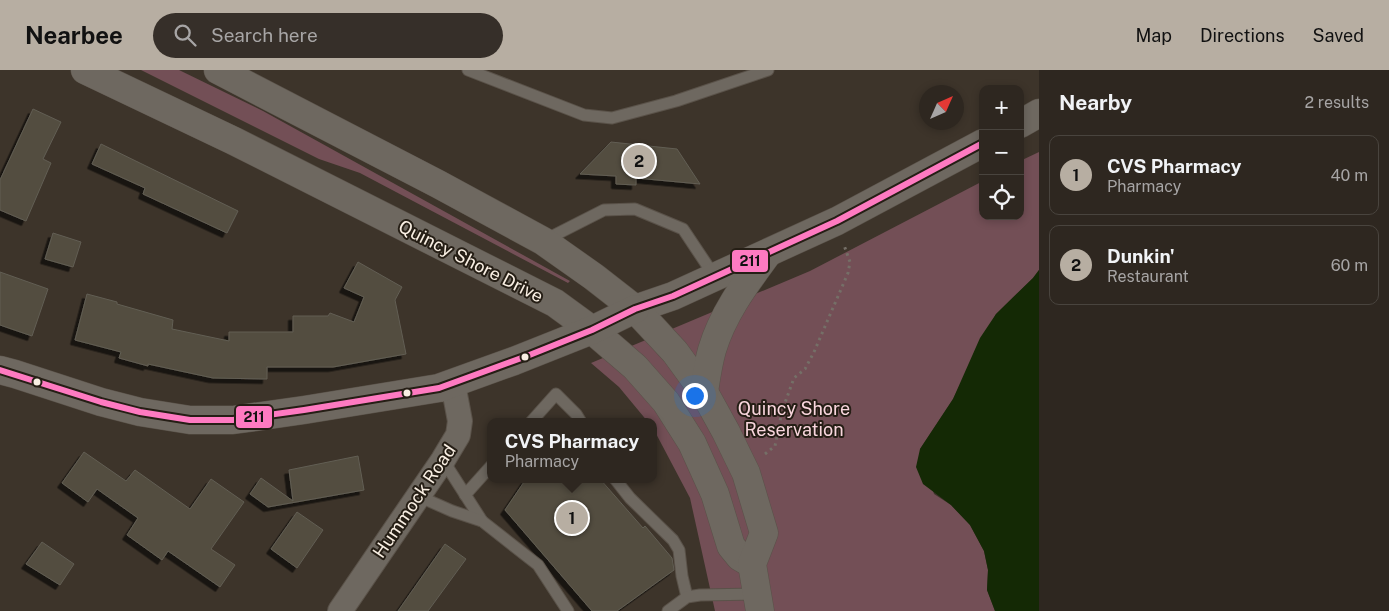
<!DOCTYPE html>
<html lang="en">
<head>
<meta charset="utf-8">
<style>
	body { margin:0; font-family:"Public Sans",sans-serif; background:#362f29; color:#f1f3f6 }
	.controls { position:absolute; right:15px; top:15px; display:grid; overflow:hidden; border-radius:10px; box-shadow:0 2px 8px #0003 }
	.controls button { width:45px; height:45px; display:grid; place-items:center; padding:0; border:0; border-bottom:1px solid #49443e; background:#2e2720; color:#f1f3f6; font:25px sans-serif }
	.compass { position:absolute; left:919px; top:15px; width:45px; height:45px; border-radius:50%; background:#2e2720; box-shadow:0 2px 8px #0003; rotate:45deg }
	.you { position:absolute; left:694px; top:325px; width:18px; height:18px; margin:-12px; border:4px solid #fff; border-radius:50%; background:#1a73e8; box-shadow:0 0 0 8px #1a73e833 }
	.badge { display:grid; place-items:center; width:32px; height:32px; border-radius:50%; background:#b7aea2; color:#111; font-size:16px; font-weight:700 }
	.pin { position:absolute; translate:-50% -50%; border:2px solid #fff; box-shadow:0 1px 5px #0006 }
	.popup { position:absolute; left:487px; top:348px; width:170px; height:65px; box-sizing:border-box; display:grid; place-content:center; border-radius:10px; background:#2e2720; filter:drop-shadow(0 1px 4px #0005); font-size:16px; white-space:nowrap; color:#a7a5a5 }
	.popup b { font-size:19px; color:#f1f3f6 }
	.popup::after { content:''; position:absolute; left:50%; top:100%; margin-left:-10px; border:10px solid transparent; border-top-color:#2e2720 }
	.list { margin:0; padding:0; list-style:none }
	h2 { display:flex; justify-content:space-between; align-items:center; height:65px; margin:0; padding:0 20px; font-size:21px }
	h2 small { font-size:16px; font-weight:400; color:#a7a5a5 }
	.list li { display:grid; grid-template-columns:32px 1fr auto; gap:15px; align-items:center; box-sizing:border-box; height:80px; margin:0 10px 10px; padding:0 10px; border:1px solid #49443e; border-radius:10px }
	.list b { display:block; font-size:19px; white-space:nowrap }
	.list p { margin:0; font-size:16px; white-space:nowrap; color:#a7a5a5 }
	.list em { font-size:16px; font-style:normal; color:#a7a5a5 }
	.icon { flex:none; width:28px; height:28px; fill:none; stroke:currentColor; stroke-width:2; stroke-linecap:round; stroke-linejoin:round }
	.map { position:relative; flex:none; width:1039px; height:541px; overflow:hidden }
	header { display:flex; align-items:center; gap:30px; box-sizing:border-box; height:70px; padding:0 25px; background:#b7aea2; color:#111 }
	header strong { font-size:24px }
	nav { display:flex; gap:28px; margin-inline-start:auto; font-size:18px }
	.search { width:350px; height:45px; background:#362f29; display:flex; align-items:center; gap:12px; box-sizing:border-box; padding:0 18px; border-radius:28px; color:#a7a5a5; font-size:19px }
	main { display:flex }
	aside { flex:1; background:#2e2720 }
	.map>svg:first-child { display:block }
	.green { fill:#734f56 }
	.water { fill:#142905 }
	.building { fill:#524d3f; stroke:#625e54; filter:url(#shadow) }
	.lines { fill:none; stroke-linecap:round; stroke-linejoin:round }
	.service-casing { stroke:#5a5249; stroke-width:13 }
	.minor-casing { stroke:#5a5249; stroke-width:26 }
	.tertiary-casing { stroke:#5a5249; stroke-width:29 }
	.secondary-casing { stroke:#5a5249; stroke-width:29 }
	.path { stroke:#756f67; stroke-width:3; stroke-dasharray:2.5 4; stroke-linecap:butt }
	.service { stroke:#6e6860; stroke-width:11 }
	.minor { stroke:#6e6860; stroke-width:24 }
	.tertiary { stroke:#6e6860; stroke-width:28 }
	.secondary { stroke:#6e6860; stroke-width:28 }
	.bus-1-casing { stroke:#251e15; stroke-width:10 }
	.bus-1 { stroke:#fe7ac1; stroke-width:6 }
	.bus-dot { fill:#f9efe3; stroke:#251e15; stroke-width:2 }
	.labels { text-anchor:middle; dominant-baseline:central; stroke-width:4; stroke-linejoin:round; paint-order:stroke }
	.street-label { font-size:18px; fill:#f9efe3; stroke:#251e15 }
	.park-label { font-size:18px; fill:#f9d6dd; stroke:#251e15 }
	.line-badge { stroke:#251e15; stroke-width:2 }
	.pale-badge-label { font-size:14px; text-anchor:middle; font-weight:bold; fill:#111 }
</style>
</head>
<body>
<header>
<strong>Nearbee</strong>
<div class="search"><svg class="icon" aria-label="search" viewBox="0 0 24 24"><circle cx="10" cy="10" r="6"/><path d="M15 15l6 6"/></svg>Search here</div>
<nav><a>Map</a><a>Directions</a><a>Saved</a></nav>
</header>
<main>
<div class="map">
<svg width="1039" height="541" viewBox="0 0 1039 541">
	<defs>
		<filter id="shadow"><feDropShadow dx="-4.5" dy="4.5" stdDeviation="0" flood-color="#0009"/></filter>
	</defs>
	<rect width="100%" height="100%" fill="#3d342a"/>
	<g class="green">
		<path d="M141,0H179L263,41L570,211L568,213L360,103L319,89Z"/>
		<path d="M1039,82V200L1033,208L996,244L953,329L920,379L934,424L951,435L970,455L984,481L988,500L987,520L995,541H715L690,428L653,358V352H648L619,317L591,293L810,201L983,111V146H1020V91Z"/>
	</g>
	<path class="water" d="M1039,200V541H995L987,520L988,500L984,481L970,455L951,435L923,414L916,397L920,379L953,329L980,268L996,244L1033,208Z"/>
	<g class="building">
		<path d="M33,39L61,52L43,89L51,93L26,151L0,140V110Z"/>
		<path d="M611,72L677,79L700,114L636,108V115L616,114V106L580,104Z"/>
		<path d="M101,74L238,141L227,163L143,124L145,118L92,94Z"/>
		<path d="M53,163L81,172L73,197L45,189Z"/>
		<path d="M358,192L402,217L395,230L406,284L333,297H267V309L213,308L148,294V296L119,288L121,282L75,270L87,224L117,232V234L173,250L172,259L229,271V262H293V246H328L330,243L354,252L364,227L344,218Z"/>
		<path d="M0,202L48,219L32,266L0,255Z"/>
		<path d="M84,382L126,411L135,400L190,439L211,409L244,432L211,479L235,495L220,517L168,481L162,490L127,465L138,448L97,419L88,432L62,413Z"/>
		<path d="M358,386L364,420L268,437L250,424L261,408L293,431L289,400Z"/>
		<path d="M526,409H600L643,458L645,456L672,488L674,500L617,541H592L505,440Z"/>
		<path d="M297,442L323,460L297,498L271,479Z"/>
		<path d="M42,472L74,494L60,515L26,494Z"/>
		<path d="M445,474L466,489L428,541H398Z"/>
	</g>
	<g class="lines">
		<defs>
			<g id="service">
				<path d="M468,0L584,45L612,48L676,31L768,0"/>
				<path d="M545,170L604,140L635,139L683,159L715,207"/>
				<path d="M531,352L556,324L576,344L581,352"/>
				<path d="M443,390L482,451"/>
				<path d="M615,409L630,428L673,470L679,480L682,506L687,527"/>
				<path d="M465,425L491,396"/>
				<path d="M418,426L452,441L482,451L538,495L568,541"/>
				<path d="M668,541L687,527L700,525L757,524"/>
			</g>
			<path id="minor" d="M340,541L443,390L458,365L460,351L453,314"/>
			<g id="tertiary">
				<path d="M1020,54L1039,43"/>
				<path d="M635,239L673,226L837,151L983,73"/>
			</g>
			<g id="secondary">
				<path d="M85,0L234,71L555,233L592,260L635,297L666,332L692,373L715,424L731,476L740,487L752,494"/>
				<path d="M218,0L438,114L543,171L594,207L635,239L675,282L704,322L726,362L746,403L764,463L752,494L760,541"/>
				<path d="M0,300L15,304L101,332L140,342L190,350H233L304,340L439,318L514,291L592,260L635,239"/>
				<path d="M704,322C706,309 708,294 712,280C723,243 746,213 768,183"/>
			</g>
		</defs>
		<use href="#service" class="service-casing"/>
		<use href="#minor" class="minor-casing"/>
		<use href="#tertiary" class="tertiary-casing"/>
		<use href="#secondary" class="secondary-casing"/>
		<path class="path" d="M765,384L775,376L782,341L794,308L805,299L814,282L848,203L850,192L844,175"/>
		<use href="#service" class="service"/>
		<use href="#minor" class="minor"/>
		<use href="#tertiary" class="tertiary"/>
		<use href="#secondary" class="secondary"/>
		<defs>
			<path id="bus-1" d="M0,300L101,332L140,342L190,350H233L304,340L439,318L527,286L592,260L635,239L673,226L837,151L983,73"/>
		</defs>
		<use href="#bus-1" class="bus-1-casing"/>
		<use href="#bus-1" class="bus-1"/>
	</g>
	<g class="bus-dot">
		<circle cx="525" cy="287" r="4.5"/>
		<circle cx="37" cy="312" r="4.5"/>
		<circle cx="407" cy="323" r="4.5"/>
	</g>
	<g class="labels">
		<g class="street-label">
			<text transform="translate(471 191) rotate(27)">Quincy Shore Drive</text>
			<text transform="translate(414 431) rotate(-56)">Hummock Road</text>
		</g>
		<g class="park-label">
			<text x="794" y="338">Quincy Shore<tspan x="794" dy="21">Reservation</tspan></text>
		</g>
	</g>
	<g class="line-badge">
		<rect x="731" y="179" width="38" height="24" rx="5" fill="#fe7ac1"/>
		<rect x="235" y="335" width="38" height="24" rx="5" fill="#fe7ac1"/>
	</g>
	<g class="pale-badge-label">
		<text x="750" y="196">211</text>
		<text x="254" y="352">211</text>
	</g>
</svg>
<div class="controls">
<button>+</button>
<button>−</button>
<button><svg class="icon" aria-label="locate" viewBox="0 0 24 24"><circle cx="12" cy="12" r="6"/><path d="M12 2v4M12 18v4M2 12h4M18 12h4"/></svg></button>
</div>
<svg class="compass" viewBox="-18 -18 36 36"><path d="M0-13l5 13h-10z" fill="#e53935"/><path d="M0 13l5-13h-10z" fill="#a7a5a5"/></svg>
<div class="you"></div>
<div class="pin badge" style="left:572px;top:448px">1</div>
<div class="popup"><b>CVS Pharmacy</b>Pharmacy</div>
<div class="pin badge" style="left:639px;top:91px">2</div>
</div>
<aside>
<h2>Nearby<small>2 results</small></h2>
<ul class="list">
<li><span class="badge">1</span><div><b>CVS Pharmacy</b><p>Pharmacy</p></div><em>40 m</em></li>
<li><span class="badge">2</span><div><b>Dunkin'</b><p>Restaurant</p></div><em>60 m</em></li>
</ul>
</aside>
</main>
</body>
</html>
